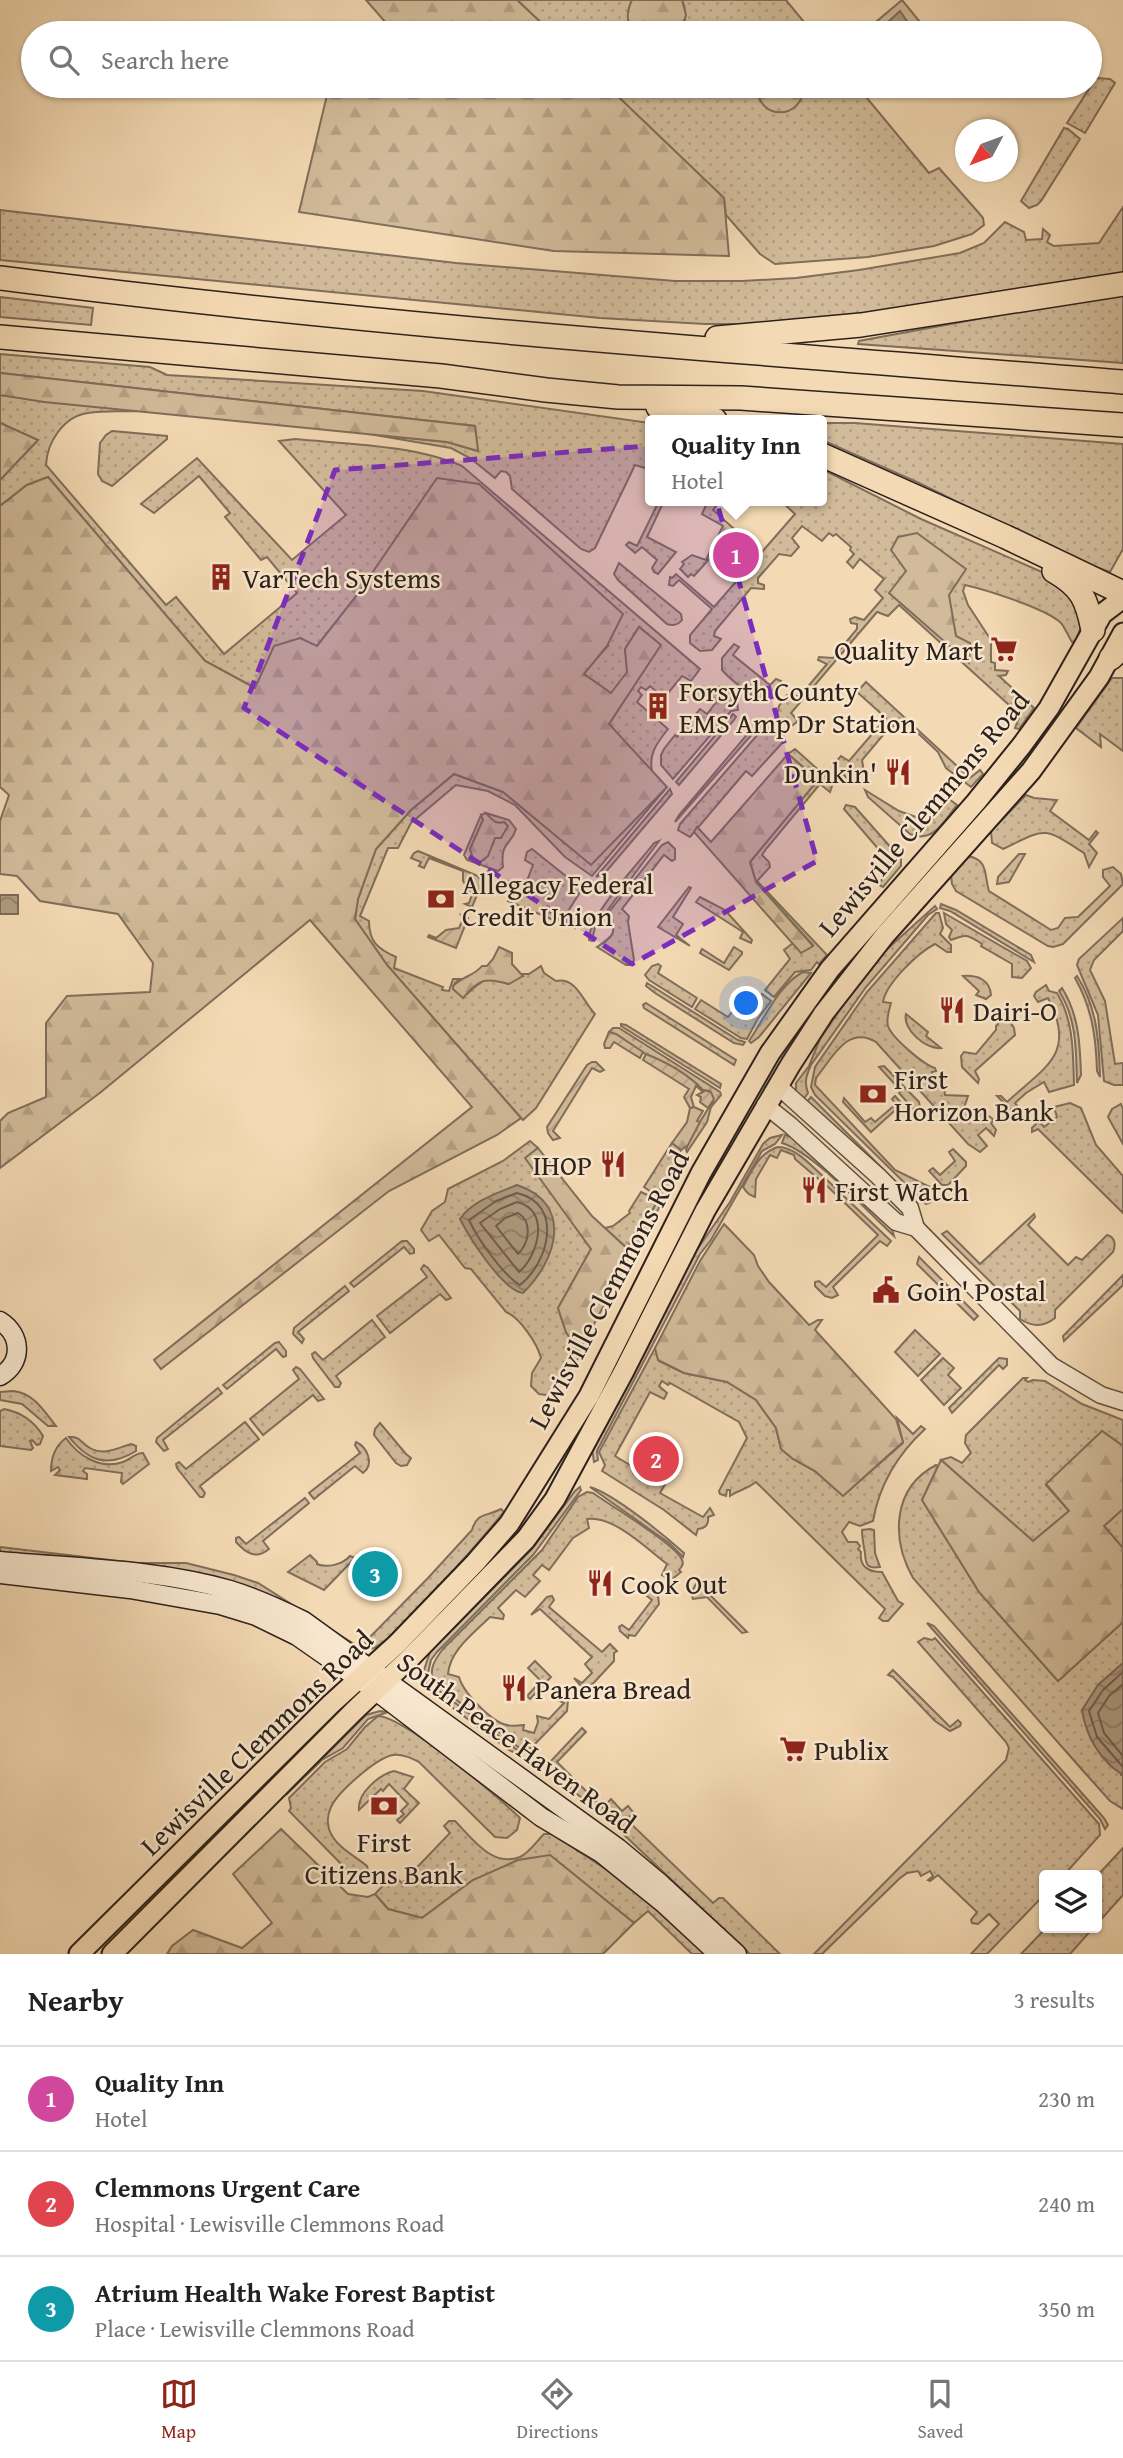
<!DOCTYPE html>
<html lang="en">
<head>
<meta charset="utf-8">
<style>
	body { margin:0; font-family:"Gentium Book Plus",serif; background:#f6f6f6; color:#222 }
	.controls { position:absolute; right:21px; bottom:21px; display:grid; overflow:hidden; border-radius:7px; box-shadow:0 2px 5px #0004 }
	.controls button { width:63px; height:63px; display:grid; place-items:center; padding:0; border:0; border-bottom:2px solid #e0e0e0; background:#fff; color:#222; font:35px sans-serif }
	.compass { position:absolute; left:955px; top:119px; width:63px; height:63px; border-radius:50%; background:#fff; box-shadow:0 2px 5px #0004; rotate:229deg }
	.you { position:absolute; left:747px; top:1004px; width:24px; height:24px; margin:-18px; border:5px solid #fff; border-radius:50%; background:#1a73e8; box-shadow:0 0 0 10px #1a73e833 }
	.badge { display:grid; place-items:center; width:46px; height:46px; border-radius:50%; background:#8f2418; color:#fff; font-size:23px; font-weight:700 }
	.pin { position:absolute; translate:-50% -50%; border:4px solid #fff; box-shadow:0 2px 7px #0006 }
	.popup { position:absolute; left:645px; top:415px; width:182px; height:91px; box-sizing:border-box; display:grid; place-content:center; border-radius:7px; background:#fff; filter:drop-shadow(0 2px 5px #0005); font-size:23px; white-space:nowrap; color:#767676 }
	.popup b { font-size:26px; color:#222 }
	.popup::after { content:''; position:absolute; left:50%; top:100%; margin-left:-14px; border:14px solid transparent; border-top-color:#fff }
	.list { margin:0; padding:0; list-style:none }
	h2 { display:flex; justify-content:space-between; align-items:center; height:91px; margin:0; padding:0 28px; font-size:30px }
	h2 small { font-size:23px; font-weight:400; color:#767676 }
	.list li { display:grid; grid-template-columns:46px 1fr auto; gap:21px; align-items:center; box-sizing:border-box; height:105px; padding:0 28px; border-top:2px solid #e0e0e0 }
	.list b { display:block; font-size:26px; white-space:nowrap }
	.list p { margin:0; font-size:23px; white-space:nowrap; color:#767676 }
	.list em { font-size:23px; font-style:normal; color:#767676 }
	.icon { flex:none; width:38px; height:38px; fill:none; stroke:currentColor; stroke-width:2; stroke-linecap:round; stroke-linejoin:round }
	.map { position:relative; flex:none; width:1123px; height:1954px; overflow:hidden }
	.search { position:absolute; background:#fff; box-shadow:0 2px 5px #0004; left:21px; right:21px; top:21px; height:77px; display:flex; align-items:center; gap:18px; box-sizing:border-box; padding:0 24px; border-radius:38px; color:#767676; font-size:26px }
	.sheet { height:406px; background:#fff }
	nav { display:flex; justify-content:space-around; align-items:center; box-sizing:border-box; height:98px; border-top:2px solid #e0e0e0; background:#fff; font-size:19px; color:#767676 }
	nav a { display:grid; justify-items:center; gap:4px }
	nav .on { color:#8f2418 }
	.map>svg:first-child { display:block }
	.grass { fill:url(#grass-dots); stroke:#806e5b; stroke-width:2 }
	.forest { fill:url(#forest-firs); stroke:#806e5b; stroke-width:2 }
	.garden { fill:url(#garden-furrows); stroke:#806e5b; stroke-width:2 }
	.pitch { fill:#d2bb9a; stroke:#806e5b; stroke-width:2 }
	.water { fill:url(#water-waves); stroke:#7c6a58; stroke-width:2 }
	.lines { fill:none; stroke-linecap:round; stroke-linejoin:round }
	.shore { stroke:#6e5e4e; stroke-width:2 }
	.tertiary-casing { stroke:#5f4f42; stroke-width:19 }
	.secondary-casing { stroke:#2d211c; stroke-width:21 }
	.primary-casing { stroke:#2d211c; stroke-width:23 }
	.motorway-casing { stroke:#2d211c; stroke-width:26 }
	.tertiary { stroke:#f8e7ce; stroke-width:16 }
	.secondary { stroke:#f8e7ce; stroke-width:18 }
	.primary { stroke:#f4dab4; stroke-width:19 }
	.motorway { stroke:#f4dab4; stroke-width:23 }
	.marked { fill:#7b2cbf; fill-opacity:0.2; stroke:#7b2cbf; stroke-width:5; stroke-dasharray:14 9; stroke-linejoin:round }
	.labels { text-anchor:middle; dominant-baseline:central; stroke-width:5; stroke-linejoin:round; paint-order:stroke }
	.poi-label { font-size:28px; fill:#2d211c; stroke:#f8e7ce; text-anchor:start }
	.street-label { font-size:28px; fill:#2d211c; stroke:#f8e7ce }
</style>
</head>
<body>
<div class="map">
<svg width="1123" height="1954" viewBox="0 0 1123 1954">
	<defs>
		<pattern id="grass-dots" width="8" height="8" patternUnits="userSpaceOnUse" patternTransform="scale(1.75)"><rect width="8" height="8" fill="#d2bb9a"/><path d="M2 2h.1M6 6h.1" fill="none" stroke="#b5a084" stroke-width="1.8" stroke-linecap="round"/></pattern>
		<pattern id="forest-firs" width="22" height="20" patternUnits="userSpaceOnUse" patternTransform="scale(1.75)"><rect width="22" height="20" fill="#d2bb9a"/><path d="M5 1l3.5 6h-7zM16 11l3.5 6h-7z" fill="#b5a084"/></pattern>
		<pattern id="garden-furrows" width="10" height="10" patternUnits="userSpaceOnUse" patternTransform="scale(1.75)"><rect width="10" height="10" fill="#d2bb9a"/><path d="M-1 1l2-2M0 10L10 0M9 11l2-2" fill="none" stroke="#b5a084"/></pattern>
		<pattern id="water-waves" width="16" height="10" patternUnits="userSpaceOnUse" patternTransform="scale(1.75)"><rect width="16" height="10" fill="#b09b80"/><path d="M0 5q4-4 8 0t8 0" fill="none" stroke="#907e68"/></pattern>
	</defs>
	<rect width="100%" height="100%" fill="#f4dab4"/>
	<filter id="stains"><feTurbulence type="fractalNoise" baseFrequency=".00286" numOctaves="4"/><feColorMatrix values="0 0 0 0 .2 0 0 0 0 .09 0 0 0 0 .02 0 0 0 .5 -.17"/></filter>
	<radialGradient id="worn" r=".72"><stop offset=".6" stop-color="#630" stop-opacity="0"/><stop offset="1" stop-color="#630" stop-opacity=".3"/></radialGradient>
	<g class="grass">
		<path d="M517,0H632C627,12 626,23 634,33H552Z"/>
		<path d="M682,0H786L813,33H680C686,23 687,11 682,0Z"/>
		<path d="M1096,78L1110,79L1115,83L1085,133L1067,123Z"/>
		<path d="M607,86H757V90L796,106L804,93V86H857L929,173L939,168L978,212L983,218L984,225L972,234L934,246L868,257L775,264L760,254L726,215L724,198Z"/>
		<path d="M1064,128L1068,129L1080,139L1041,201L1037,205L1029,208L1021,201Z"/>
		<path d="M1123,207V273L862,317L764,324H705L600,318L0,260V210L456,263L675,281H742L796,278L859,270L960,253L984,243L1005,222L1024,232L1026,240L1042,239L1043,229L1050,235L1047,242L1054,246L1099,243Z"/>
		<path d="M1123,292V363L858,344L859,341Z"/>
		<path d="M0,297L93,308L91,325L0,317Z"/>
		<path d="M0,354L150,367L167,375L423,391L650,423V467L645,468L635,465L595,548L589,552L581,549L512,489L510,476L506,472L501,471L495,478L470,458L451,448L369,434L447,442L478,451L475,426L0,373Z"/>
		<path d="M0,395L139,411C122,412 105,410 88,413C64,416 47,442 46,465L166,605L176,597L224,654L297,593L267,557L261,560L225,517L230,513L199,476L154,513L141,504L197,458L292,560L346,515L279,441L295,439C347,444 414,445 462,466L700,669L691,681L682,676L664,698L650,686L646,690L641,687L638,691L642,695L637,702L668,729C656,744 647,756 653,775L609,724L660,645L639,627L625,649L628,672L611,694L583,673L608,646L357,595L316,647L300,638L255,688L205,661L48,477L27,485L0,506V480L38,440L0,423Z"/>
		<path d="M822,423H855L1123,444V549L1110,572L1078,561L919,483L822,440Z"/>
		<path d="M112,431L167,436V439L112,486L102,481L98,474L100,443L106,435Z"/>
		<path d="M822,469L921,519L1058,579L1065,585L1083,620L1076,641L1072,642C1068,636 1065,627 1060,622C1044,608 987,590 965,585L963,591L968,605L991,640V662L995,663V670L1008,671L1006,675L999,676L1034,708L1019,729L1015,728L1020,715L899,605L888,616L877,612L791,713L798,721L789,728L777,716L779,706L787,695L800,696L827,664L818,660L819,657L833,658L857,629V624L851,623L850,619L855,617L864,620L883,598L875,590L884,579L860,559L853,568L847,562L854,554L850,550L851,547L836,534L833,536L829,533L822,541L802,526L792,538L799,547L791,556L779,554L758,578V583L764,585V589L751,588L715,631L714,636L721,639L712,650L700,651L690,643V635L712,609L679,580L673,586L669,585L670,577L672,578L676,574L714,607L795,514L781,501L779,503L777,501H822Z"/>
		<path d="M659,501H664L647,537L676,552L658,574L654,572L652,568L657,560L642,547L635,553L626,545L629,542L637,546Z"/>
		<path d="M708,501H720L713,510L742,536L737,542L730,536L694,576L691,574L688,577L680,569L684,564L682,562L692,555L706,560L723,526L702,514Z"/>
		<path d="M619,563L681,614L682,620C678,625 673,626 667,624L618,580L614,574Z"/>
		<path d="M734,644L739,647L733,655L770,685L776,679L781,681C770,703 762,704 743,689C736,683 728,677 722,670V658Z"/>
		<path d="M1112,678H1123V751L1100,734L1101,747L1076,728Z"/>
		<path d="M866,682L970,778L980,770L983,774L971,787L946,768L938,752L905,721L889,728L862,760L864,772L853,780L848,779L833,765L841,756L849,761L886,718L857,692Z"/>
		<path d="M716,687H722L737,700L738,710L731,711L673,779L661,765V755L664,749L675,735L677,737L700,709L707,714L717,701L710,695Z"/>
		<path d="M733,714L736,717L734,720L679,785L676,782Z"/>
		<path d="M766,726L784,741L752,776L746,771L690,837L678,830L680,824L760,732L757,727Z"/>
		<path d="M750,731L754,732L675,822L679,815Z"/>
		<path d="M795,749L833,783L830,792L820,784L766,849L762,855L769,862L770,867L757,881L827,955L819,964L817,962L811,970L795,972L774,997L765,990L790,959L784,950L793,943L801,952L813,945L756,882L750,862L818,780L788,754Z"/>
		<path d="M454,774L503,792L591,864L667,787L592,876L565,857L515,805L488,791L456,785L411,823L398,848H388L360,916L369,921C369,942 378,949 396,957L394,968L443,987L442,990L449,991L453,979H460L455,983L467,994C484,978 486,977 509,984L515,978L523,976L522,974H529L541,966L544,973L556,981C577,977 583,1002 595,1014L536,1108L523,1120L387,965L355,919L358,899L376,849L411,810Z"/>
		<path d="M670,789L672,794L605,873L596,877Z"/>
		<path d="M865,790L899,811L930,822L947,803L941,797L942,794L957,805C944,821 933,844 910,834L868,797Z"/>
		<path d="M1026,795L1034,798L1057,800L1050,811L1089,840L1096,831L1098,833L1089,844L1097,853L1089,867L1084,853C1042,826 1047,828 1003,849L992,843L991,831Z"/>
		<path d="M846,805L855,807L901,859V866L883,887L879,885L880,882L893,866L844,809Z"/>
		<path d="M486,813L509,820L516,829C511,846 500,841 503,867L498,871L467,860L464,855L481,815L483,820L470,849L474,861L484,860L495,838H501L499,824L493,822Z"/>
		<path d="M659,841L604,915L595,927L592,941L589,940C587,917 639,863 654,843Z"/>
		<path d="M668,842L675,849V859L672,861L664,855L622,909L629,916L628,922L634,960L632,965H626L597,947C615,935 617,933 609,912L662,845Z"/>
		<path d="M532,849L582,889L567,913L556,921L508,901L511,897L520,899L533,865L525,860L527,852Z"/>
		<path d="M418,851L478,876L482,883L472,907L465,904L469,903L472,895L463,881V871L429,858L424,868L419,866L421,862L411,858L414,853Z"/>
		<path d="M1019,854H1025L1009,882L997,884L998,877Z"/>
		<path d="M968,856C989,860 984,875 989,891L1051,930L1058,928L1065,918L1078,917L1110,886L1103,877V870L1113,867L1121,874L1123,884L1063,944L1053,947L1048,946L956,891L952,884L951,875Z"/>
		<path d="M689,887L691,888L673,917L683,924L676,935L690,946L658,927Z"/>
		<path d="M700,897L725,910L752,940L751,943L740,938L743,932L696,902Z"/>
		<path d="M941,904L956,910L1031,955L1034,962L950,911L940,908Z"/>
		<path d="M935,906L937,909L928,915L866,987L811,1065C806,1076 804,1082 808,1093L802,1101L796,1093V1083L809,1066L820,1039L859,982L884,952Z"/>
		<path d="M936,913H939L943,928L940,934L951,945V952H947L935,944C919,952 886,983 883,1002L891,1003C889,1011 886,1018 888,1026C892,1038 924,1065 935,1068L936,1071L932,1072V1081L939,1082V1088H944L945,1095L968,1096L964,1108L978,1120L981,1110L994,1120L991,1123L996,1130L994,1136L986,1128L978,1135L987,1146L980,1152L968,1144L876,1042C847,1024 831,1060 816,1078L815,1085L895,1170L932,1188C936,1195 933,1203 926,1204L815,1095L811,1087L815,1067L867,992Z"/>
		<path d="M944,913L1027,961L1031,968L1022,978L1012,977V964L981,946L982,944C967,934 966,934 951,940L949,937L952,930L946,924Z"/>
		<path d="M1123,918V931L1094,960L1090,970L1105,1001L1115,1064L1123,1063V1085H1114L1104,1081L1098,1015L1077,965L1079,959Z"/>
		<path d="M734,947L742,952V954L729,970L700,953L702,949L724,963Z"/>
		<path d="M658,964L661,966L658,973L697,998L692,1007L649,980L645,975L652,966Z"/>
		<path d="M803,972L811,973L759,1037L751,1043L749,1041C763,1021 779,984 803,972Z"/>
		<path d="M963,976C978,975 990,980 991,995L986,999L976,995L979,991Z"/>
		<path d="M1077,976C1097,1007 1099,1040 1100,1077L1097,1071C1096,1037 1092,1008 1075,978Z"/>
		<path d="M647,983L738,1040L745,1042L743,1045L734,1043L655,993L646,986Z"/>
		<path d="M1046,985L1049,991L1057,993C1074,1021 1073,1054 1074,1085L1049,1092L1044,1082L1026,1093L1015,1103L1020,1109L1013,1112L997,1096H1001L1007,1102C1046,1066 1077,1054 1048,998L1038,1002L1034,996L1036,992Z"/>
		<path d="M1062,988C1079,1015 1080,1044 1081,1075L1077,1083C1076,1051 1077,1019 1059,991Z"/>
		<path d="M762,994L771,1001L757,1020L747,1039L741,1038L695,1009L701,1000L728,1017L735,1008L745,1015Z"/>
		<path d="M646,1003L736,1060L734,1065L644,1008L643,1005Z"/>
		<path d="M906,1014L928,1032L926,1036L941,1048C926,1050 902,1029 906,1014Z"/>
		<path d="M1006,1014L1014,1028L1015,1035L975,1071L979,1079L978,1083L962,1067L961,1056L964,1052L976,1054L996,1030V1026L1002,1020V1015Z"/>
		<path d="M621,1024L626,1025L721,1084L720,1088L621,1026Z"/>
		<path d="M613,1028H619L720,1092L721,1095L711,1107L707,1122L687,1152L686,1150L691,1136L713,1101L710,1091L702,1090C687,1073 667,1066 647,1055C635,1048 623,1039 609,1032Z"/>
		<path d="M884,1066L919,1102L920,1107L911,1113L905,1106L908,1103L899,1093L901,1091L879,1067Z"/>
		<path d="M895,1096L902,1104L871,1132L843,1102L844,1098L865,1122L871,1118L875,1122L896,1104L892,1099Z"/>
		<path d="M811,1097L918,1204L881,1168L806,1103Z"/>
		<path d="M1070,1103L1081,1108L1096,1145L1123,1176V1213L1038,1129L1032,1132V1128L1039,1121L1044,1127L1057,1117L1054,1107Z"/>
		<path d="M1121,1104L1123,1109V1144L1108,1117L1112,1109Z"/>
		<path d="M782,1135L775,1144L762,1151L711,1240L700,1254L597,1451L598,1460L594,1462L592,1449L694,1254L730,1202L763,1144L770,1138Z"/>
		<path d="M785,1135L792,1137L891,1226L894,1236C868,1212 813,1152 782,1143Z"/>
		<path d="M530,1141L538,1148L526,1158L591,1249L558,1308L566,1332L579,1352V1357L553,1396L539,1394L531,1386L532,1373L541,1358C537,1343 520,1318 506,1312L471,1269L465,1268L439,1235L429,1241L421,1230L432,1211L445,1202L448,1189L503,1161Z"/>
		<path d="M672,1143L681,1150L657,1196L644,1187Z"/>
		<path d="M778,1147C796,1147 812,1167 825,1178L822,1182L795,1159L794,1155L781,1150L777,1158L770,1155L756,1179L755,1197C749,1195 747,1193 743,1187C752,1170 759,1153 778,1147Z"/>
		<path d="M953,1149L966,1162V1166L948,1185H942L929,1171L933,1168L940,1175L955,1161L949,1152Z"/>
		<path d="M827,1180L891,1241L887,1246L880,1241L833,1287L838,1295L832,1298L825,1296L815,1286V1282L819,1281L826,1287L878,1235L824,1183Z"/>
		<path d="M641,1192L658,1200C654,1207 651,1215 647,1221C639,1232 630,1235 628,1249L605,1228L613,1226L630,1213L629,1211Z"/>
		<path d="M1034,1214L1035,1217L1028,1225L1068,1265L1076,1257L1082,1260L1107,1235C1115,1237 1116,1245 1113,1252L1055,1310V1318C1044,1327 1032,1327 1020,1319V1311L942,1234L947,1231L980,1264Z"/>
		<path d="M402,1241H407L414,1249V1253L410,1254L404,1247L354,1287L350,1283Z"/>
		<path d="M919,1257L978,1316L974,1320L917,1264Z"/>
		<path d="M424,1265L428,1268L451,1298L446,1300L440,1294L390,1333L377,1316L427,1277L421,1269Z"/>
		<path d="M1123,1275V1285L1064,1341L1063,1336Z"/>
		<path d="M345,1286L349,1291L298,1332L304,1339L302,1343L293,1334L294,1328Z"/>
		<path d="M372,1320L385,1337L336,1376L341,1383L339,1387H335L313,1358L312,1354L315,1352L323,1360Z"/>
		<path d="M915,1330L940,1354L918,1376L895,1352Z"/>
		<path d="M279,1342L286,1351V1356L283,1357L276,1349L227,1389L223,1385L275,1343Z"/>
		<path d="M655,1348L659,1361L684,1373L727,1382L756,1400L776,1428L781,1449L793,1459L815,1471L843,1496L903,1443L897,1418L913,1434L921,1426L925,1429C898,1454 879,1486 873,1521L860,1526L849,1522L842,1532L848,1542H857L860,1546L858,1549L861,1552C859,1567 869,1572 882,1572L898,1601L903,1604L888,1621H883L879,1618L885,1609L756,1482C746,1490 740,1489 730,1496V1490H727L726,1496L720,1494L719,1491L747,1438L739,1422L670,1383L668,1385L662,1381L659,1386L667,1393L664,1399L650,1392L615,1456L653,1479L655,1477L666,1483L660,1493L703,1517L710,1508L714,1515L708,1517C709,1524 706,1528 698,1529L696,1535L664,1510L602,1471L605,1465L599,1452Z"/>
		<path d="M943,1358L954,1368L948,1375L961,1388L944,1405L921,1380Z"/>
		<path d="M999,1358L1007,1359V1365L1003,1369L999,1365L952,1413L949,1408Z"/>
		<path d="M296,1367L300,1369L324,1399L318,1401L313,1395L263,1435L250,1419L299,1379L293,1370Z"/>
		<path d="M1023,1378H1027L1025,1380L1028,1382L1033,1380L1045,1381L1082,1404L1123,1420V1446L1102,1431L1046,1485L1069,1511L1033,1541L941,1460L951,1457L962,1463L971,1453L965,1443L966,1435Z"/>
		<path d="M218,1388L222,1393L163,1440L168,1449L164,1451L156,1442L157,1438Z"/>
		<path d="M13,1391C34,1393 44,1411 56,1426H48L22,1404L0,1400V1392Z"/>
		<path d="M4,1409C20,1412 34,1421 43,1436L40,1444L37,1445L32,1440L30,1441L33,1448L31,1450L0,1446V1411Z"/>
		<path d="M245,1422L259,1439L200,1486L205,1493L203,1497H200L177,1468L176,1464L179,1462L186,1469Z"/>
		<path d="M380,1423L406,1454L411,1458L407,1465L401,1466L396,1463L374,1435L375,1429Z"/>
		<path d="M69,1437C80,1436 81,1443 90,1448C104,1456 117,1448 131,1444L136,1446V1451C108,1468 89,1462 69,1437Z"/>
		<path d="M66,1438C78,1456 101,1470 123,1462C131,1459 135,1453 143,1453L149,1464L123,1484L121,1482L122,1473L85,1468L83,1471L87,1474V1479L55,1475L60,1470L58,1467L51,1471C51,1457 55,1446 66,1438Z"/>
		<path d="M356,1442C367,1447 375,1464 363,1473L355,1466L314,1499L309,1493L360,1453L355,1445Z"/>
		<path d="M936,1465L938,1466L922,1500L979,1592L1058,1681L1123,1622V1663L1098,1685L1121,1775H1123V1809L1110,1801L1085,1773L913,1578C891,1539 892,1488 936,1465Z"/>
		<path d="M580,1487L581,1490L533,1555L437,1652L431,1660L428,1673L424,1670L430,1652L532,1549L575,1491Z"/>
		<path d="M590,1487C614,1494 664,1535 684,1553L683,1557L669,1543Z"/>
		<path d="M587,1492L593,1493C608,1504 677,1545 682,1560C684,1564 682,1566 679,1570L681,1572L671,1580L662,1575L667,1564C646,1548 613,1515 587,1519L589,1528L573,1538L549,1570L542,1565L533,1575L540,1581L525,1597L516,1590L498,1608L504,1615L503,1619L490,1617C474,1633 450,1650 448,1674L459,1677C463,1692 491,1722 507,1725C512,1727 518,1725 524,1725L523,1730L534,1733L538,1722L537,1716L549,1719L564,1703L556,1699L555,1696L558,1699L563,1696L568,1700L567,1711L531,1748L522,1750L434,1683C428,1670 435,1659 443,1649L542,1550L578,1497Z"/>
		<path d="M305,1498L309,1503L263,1541L269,1549C256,1560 246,1553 236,1542V1538L239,1537L246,1544Z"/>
		<path d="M501,1509L504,1512C473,1549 442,1585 408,1618C397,1629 385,1645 370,1649L365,1642L428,1578L472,1530C477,1512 486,1517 501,1509Z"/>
		<path d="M1123,1509V1548L1104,1526Z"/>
		<path d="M870,1529L874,1530L875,1553L880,1567C862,1570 867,1559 864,1548C863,1540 862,1538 862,1530Z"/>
		<path d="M0,1547L135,1563H186L234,1575L258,1583L354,1644L351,1648L266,1599L0,1553Z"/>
		<path d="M310,1555L317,1562V1564C327,1568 342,1565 350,1556L355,1558L324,1590L288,1572Z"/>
		<path d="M697,1582L747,1632L742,1633L707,1597L693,1599L691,1593Z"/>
		<path d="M650,1590L658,1596L659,1604L635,1636L629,1635L628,1638L620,1631L619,1627L622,1625L629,1630L652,1600L647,1596Z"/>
		<path d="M552,1596L554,1600L549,1607L602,1652L610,1644L617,1651L614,1653V1661L589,1688L581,1686L574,1678L582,1683L592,1673L585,1664L592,1657L540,1609L531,1615L547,1597Z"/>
		<path d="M927,1623L934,1626L1104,1818L1108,1825L1105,1829L1100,1819Z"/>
		<path d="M924,1638L932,1640L935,1638L1099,1824L1100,1835L1064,1875H1044V1895L987,1954H971L999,1924L989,1914L978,1924L972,1923L971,1920L977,1912L938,1875L930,1881L928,1880L933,1876L930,1871L921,1876L918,1871L907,1873L899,1879L822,1954H814L1006,1760L1009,1748L1006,1742L918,1642Z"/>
		<path d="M535,1661L551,1677L530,1699L527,1696L541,1681L528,1668Z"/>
		<path d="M893,1670L950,1727L958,1720L961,1723L960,1726L950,1731L935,1721L893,1677L888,1675Z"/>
		<path d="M428,1676L433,1686L520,1752L517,1754L509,1750L433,1693L426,1682Z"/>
		<path d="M380,1711L388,1712L368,1719L343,1748L322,1760L286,1795L366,1715Z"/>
		<path d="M378,1716C405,1717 498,1797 520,1818L517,1830L507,1838L495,1837L419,1762C411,1758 403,1754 393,1755C376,1758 338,1792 331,1807C328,1813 327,1822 329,1829C335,1847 354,1855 367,1866C369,1873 367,1877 361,1879L354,1877L289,1811L291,1808L289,1798L325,1762L347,1749L365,1727Z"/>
		<path d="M582,1728L586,1732L557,1762L603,1808L611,1799L622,1811L628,1806L633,1812L627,1820L713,1903L719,1898H723L780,1954H750L601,1813L554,1776L550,1762Z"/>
		<path d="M394,1771L413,1777L404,1789L419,1803L400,1823L397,1820L404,1814L401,1811L408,1804L389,1784L383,1791L381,1789L359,1810C357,1793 379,1775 394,1771Z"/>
		<path d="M449,1821H455C472,1838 492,1868 520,1857C529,1853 537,1841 544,1834H552L627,1883L671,1919L707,1954H692L648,1911L634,1923L550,1855L473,1880L422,1918L388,1909L375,1894L393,1875L402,1883L450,1833L444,1826Z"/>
		<path d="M1123,1848V1895L1097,1924V1876Z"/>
		<path d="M1046,1928H1093L1070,1954H1021Z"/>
	</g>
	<g class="forest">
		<path d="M366,0H517L552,33H379L387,24Z"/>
		<path d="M632,0H682L686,15L680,33H634C626,23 626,12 632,0Z"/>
		<path d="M335,86H607L724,198L729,256L554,251L299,212L327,95Z"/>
		<path d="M757,86H804C803,121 757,121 757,86Z"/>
		<path d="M0,373L475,426L478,451L447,442L44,402L0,395Z"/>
		<path d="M0,423L38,440L0,480Z"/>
		<path d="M48,477L205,661L255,688L274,646L300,638L317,646L357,595L437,478L479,484L623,614L607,646L584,674L611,693L627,672L625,649L639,627L661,645L609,724L667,787L591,865L503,792L454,774L411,810L376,849L358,899L355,919L387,965L521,1118L497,1135L389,1191L161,1369L154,1360L472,1107L310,920L101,1092L0,1168V1121L8,1113L46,1097V1023L67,996L150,992L153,963L118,914L40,901L17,876L0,874V821L9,795L0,787V506L27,485Z"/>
		<path d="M917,533L966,569L949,595L956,636L970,643L969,663L889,593L906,571L891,550L898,537Z"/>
		<path d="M788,754L818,780L750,862L756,882L813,946L801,953L694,832L697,827L711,842Z"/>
		<path d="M486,813C492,819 495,825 504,822L508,826L501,838H495L488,856L480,862L474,861L470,849L483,820L481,815Z"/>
		<path d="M499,947L512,953V964L523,976L509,984C485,977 479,979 463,998L453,989V986C461,977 474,976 482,966H487L493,959Z"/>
		<path d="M694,1107L703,1111L697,1121L700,1122L688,1145L681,1150L672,1143L687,1122L690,1108Z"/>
		<path d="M538,1148L592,1216L632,1253L579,1352L566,1332L558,1308L591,1249L525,1158Z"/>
		<path d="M675,1163L680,1170L672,1190L664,1200L657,1196Z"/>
		<path d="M724,1224L754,1255L758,1266L769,1282L809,1325L818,1320H822L815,1330L896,1419L903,1442L843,1496L815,1471L793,1459L781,1449L776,1428L756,1400L727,1382L684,1373L658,1360L655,1348L700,1261Z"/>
		<path d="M1102,1431L1123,1446V1509L1104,1526L1123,1548V1622L1058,1681L979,1592L922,1500L941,1460L1033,1541L1069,1511L1046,1484Z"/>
		<path d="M281,1829L348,1894L368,1897L375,1894L388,1909L422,1918L473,1880L518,1860L550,1855L634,1923L603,1954H167L172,1946L193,1930L242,1948L272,1923L233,1874Z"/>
	</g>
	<g class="garden">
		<path d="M461,915L468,918L456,948L428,937L429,935L436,938L446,930L459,928L463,919Z"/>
		<path d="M609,1032L616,1034L643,1052L640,1058L614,1042L610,1048H605L604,1044Z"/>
		<path d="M646,1054C666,1062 688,1074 703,1090L711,1092L714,1099L708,1108L700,1102L701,1097L697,1095L703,1092L696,1086L691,1097L694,1107L690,1108L684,1097L689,1089L643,1060Z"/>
		<path d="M592,1062H596L604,1070L600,1072L592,1068L553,1131L560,1138L553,1140L548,1133L547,1127L587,1065Z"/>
		<path d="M658,1200L662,1203C652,1217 645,1245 632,1253L628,1249C630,1239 636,1228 645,1224Z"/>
	</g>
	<path class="pitch" d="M902,0L929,33H885L876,22Z"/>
	<g class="water">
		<path d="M900,11L915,33H898L887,23Z"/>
		<rect x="0" y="895" width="18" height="19"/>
		<path d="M517,1185C574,1204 557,1260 523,1293C503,1291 469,1237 460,1219C472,1201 498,1193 517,1185Z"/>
		<path d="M1123,1663V1775C1100,1761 1086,1736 1082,1710L1098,1685Z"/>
	</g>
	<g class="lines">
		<g class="shore">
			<path d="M517,1193C564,1204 549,1262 520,1285C503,1275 477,1238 469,1220L496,1201Z"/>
			<path d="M517,1202C551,1210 538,1256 519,1272L480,1223L500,1209Z"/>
			<path d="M518,1213C533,1222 529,1243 518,1254L496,1226L505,1218Z"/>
			<path d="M1123,1672L1103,1690L1089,1711L1097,1737L1123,1767"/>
			<path d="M1123,1684L1109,1696L1098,1713L1104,1733L1123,1756"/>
		</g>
		<defs>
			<g id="tertiary">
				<path d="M778,1086L878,1176L910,1208L916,1228"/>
				<path d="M765,1105L790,1125L896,1222L916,1228L1052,1366L1101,1395L1123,1402"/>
			</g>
			<g id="secondary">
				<path d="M0,1321C22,1335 23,1363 0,1376"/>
				<path d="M0,1561C76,1568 156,1569 230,1590C256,1598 280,1609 304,1621L618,1848L661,1884L737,1954"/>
				<path d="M0,1574L130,1589L220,1605L256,1616L297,1636L376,1691L541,1817L601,1853L663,1903L718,1954"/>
			</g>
			<g id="primary">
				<path d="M79,1954L331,1704L397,1644L475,1563L509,1524L589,1396L701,1173L770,1053L830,969L976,802L1022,745L1049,708L1102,614L1123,598"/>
				<path d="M112,1954L354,1711L410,1658L526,1539L555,1499L624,1371L705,1211L791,1064L824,1013L885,935L1031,771L1099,677L1123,633"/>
			</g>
			<g id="motorway">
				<path d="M0,278C373,326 748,352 1123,382"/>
				<path d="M0,337L441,376L546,390L618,397L741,398L1123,425"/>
				<path d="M717,338L861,325L1123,284"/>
				<path d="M658,407L715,420"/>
				<path d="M822,455L1006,537L1123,593"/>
				<path d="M1054,571C1082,587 1087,600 1093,630"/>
				<path d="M1111,658L1123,647"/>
			</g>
		</defs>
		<use href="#tertiary" class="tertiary-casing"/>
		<use href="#secondary" class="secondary-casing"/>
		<use href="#primary" class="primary-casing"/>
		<use href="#motorway" class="motorway-casing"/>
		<use href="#tertiary" class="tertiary"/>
		<use href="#secondary" class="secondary"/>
		<use href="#primary" class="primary"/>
		<use href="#motorway" class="motorway"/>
	</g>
	<path class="marked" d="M700,442L817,861L632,964L244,708L335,470Z"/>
	<defs>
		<symbol id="building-bare" viewBox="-9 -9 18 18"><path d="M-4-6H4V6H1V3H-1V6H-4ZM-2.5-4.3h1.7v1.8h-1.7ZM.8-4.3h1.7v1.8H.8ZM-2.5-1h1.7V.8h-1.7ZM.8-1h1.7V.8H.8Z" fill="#8f2418" stroke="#f8e7ce" stroke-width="2.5" paint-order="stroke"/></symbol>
		<symbol id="supermarket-bare" viewBox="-9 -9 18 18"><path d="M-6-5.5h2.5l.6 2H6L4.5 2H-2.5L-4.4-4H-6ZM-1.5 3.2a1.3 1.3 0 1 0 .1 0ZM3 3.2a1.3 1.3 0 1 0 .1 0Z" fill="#8f2418" stroke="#f8e7ce" stroke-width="2.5" paint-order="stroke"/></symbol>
		<symbol id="restaurant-bare" viewBox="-9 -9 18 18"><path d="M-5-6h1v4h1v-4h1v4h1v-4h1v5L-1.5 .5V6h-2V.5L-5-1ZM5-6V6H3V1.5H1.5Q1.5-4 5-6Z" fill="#8f2418" stroke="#f8e7ce" stroke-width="2.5" paint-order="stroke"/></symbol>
		<symbol id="bank-bare" viewBox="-9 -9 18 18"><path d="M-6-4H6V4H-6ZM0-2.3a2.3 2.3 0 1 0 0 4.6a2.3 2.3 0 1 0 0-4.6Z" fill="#8f2418" stroke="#f8e7ce" stroke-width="2.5" paint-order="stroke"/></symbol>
		<symbol id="civic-bare" viewBox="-9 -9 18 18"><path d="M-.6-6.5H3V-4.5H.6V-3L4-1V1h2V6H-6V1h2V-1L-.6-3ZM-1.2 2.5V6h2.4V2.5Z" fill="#8f2418" stroke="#f8e7ce" stroke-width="2.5" paint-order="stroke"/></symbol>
	</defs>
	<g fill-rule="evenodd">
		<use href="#building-bare" x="202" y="558" width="38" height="38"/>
		<use href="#supermarket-bare" x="985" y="630" width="38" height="38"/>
		<use href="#building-bare" x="639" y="687" width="38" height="38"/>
		<use href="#restaurant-bare" x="879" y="753" width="38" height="38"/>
		<use href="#bank-bare" x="422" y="880" width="38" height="38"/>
		<use href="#restaurant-bare" x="933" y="991" width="38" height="38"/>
		<use href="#bank-bare" x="854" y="1075" width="38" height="38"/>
		<use href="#restaurant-bare" x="594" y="1145" width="38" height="38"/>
		<use href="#restaurant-bare" x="795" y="1171" width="38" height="38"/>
		<use href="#civic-bare" x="867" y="1271" width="38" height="38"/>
		<use href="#restaurant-bare" x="581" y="1564" width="38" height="38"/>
		<use href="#restaurant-bare" x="495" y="1669" width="38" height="38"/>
		<use href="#supermarket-bare" x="774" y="1730" width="38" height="38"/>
		<use href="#bank-bare" x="365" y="1787" width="38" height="38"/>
	</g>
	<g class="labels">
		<g class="poi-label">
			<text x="242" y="577">VarTech Systems</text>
			<text x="983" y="649" text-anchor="end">Quality Mart</text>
			<text x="679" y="690">Forsyth County<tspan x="679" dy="32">EMS Amp Dr Station</tspan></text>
			<text x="877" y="772" text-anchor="end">Dunkin'</text>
			<text x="462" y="883">Allegacy Federal<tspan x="462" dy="32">Credit Union</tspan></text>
			<text x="973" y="1010">Dairi-O</text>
			<text x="894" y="1078">First<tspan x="894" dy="32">Horizon Bank</tspan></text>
			<text x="592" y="1164" text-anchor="end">IHOP</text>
			<text x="835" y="1190">First Watch</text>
			<text x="907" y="1290">Goin' Postal</text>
			<text x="621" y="1583">Cook Out</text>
			<text x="535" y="1688">Panera Bread</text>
			<text x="814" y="1749">Publix</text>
			<text x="384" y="1841" text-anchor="middle">First<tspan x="384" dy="32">Citizens Bank</tspan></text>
		</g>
		<g class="street-label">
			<text transform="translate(923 813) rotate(-50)">Lewisville Clemmons Road</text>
			<text transform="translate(608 1289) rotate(-62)">Lewisville Clemmons Road</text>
			<text transform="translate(256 1742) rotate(-44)">Lewisville Clemmons Road</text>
			<text transform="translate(517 1742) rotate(36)">South Peace Haven Road</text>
		</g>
	</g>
	<rect width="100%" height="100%" filter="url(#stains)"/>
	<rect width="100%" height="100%" fill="url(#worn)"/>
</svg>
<div class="controls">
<button><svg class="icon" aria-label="layers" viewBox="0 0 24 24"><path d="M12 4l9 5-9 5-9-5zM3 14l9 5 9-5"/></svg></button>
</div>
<svg class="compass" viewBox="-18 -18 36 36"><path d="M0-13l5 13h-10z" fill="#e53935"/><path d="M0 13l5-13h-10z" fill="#767676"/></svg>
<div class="you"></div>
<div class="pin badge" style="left:736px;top:555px;background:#d1479c">1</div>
<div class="popup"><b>Quality Inn</b>Hotel</div>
<div class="pin badge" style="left:656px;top:1459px;background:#e0444e">2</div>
<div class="pin badge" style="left:375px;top:1574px;background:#0f9aa8">3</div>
<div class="search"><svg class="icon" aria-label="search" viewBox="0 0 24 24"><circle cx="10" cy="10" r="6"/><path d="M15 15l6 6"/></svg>Search here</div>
</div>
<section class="sheet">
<h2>Nearby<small>3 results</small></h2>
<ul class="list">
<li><span class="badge" style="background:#d1479c">1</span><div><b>Quality Inn</b><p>Hotel</p></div><em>230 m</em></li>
<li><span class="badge" style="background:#e0444e">2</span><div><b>Clemmons Urgent Care</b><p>Hospital · Lewisville Clemmons Road</p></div><em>240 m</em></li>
<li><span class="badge" style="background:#0f9aa8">3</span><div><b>Atrium Health Wake Forest Baptist</b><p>Place · Lewisville Clemmons Road</p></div><em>350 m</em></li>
</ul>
</section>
<nav>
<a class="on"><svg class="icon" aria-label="map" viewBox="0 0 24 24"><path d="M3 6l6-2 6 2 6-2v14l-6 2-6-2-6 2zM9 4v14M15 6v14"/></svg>Map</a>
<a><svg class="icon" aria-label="directions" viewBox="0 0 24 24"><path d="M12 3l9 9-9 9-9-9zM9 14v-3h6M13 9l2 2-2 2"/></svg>Directions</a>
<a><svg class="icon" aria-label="saved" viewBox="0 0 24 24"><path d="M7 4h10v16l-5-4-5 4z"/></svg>Saved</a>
</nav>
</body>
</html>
